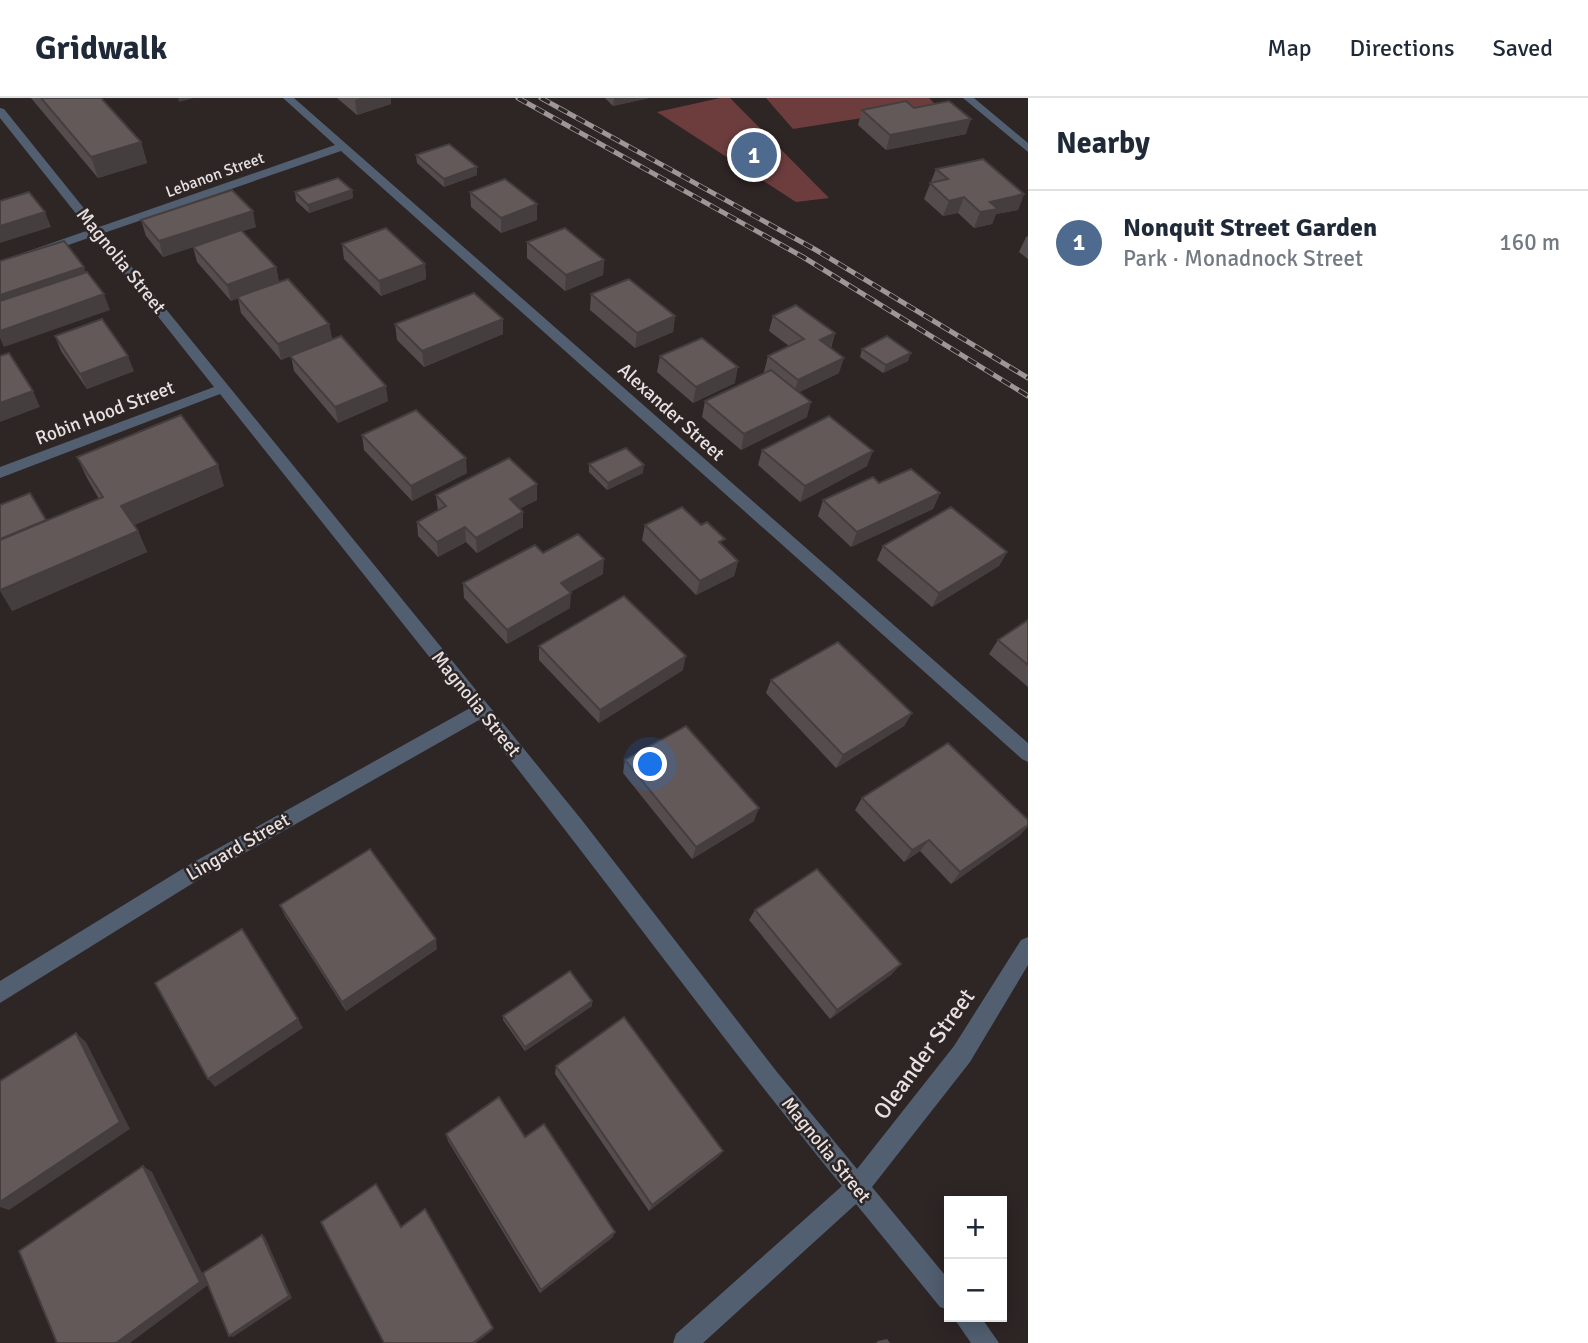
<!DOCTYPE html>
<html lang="en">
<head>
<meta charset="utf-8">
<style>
	body { margin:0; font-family:Signika,sans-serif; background:#f6f6f7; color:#1f2937 }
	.controls { position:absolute; right:21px; bottom:21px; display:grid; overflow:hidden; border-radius:0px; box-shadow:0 4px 18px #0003 }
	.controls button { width:63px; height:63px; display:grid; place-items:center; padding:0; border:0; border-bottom:2px solid #e0e1e3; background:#fff; color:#1f2937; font:35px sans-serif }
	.you { position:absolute; left:651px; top:667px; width:24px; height:24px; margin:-18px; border:5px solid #fff; border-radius:50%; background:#1a73e8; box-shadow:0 0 0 10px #1a73e833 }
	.badge { display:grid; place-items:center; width:46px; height:46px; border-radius:50%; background:#4e6b8f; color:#fff; font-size:23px; font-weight:700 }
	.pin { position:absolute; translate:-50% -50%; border:4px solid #fff; box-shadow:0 2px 7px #0006 }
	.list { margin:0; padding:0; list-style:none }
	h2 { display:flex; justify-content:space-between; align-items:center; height:91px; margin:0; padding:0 28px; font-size:30px }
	h2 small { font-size:23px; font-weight:400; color:#747a83 }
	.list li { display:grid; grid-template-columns:46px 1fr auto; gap:21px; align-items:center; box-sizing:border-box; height:105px; padding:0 28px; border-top:2px solid #e0e1e3 }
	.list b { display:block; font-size:26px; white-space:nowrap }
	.list p { margin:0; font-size:23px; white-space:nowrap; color:#747a83 }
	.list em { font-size:23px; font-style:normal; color:#747a83 }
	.map { position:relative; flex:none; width:1028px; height:1245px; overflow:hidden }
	header { display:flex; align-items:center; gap:42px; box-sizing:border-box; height:98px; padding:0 35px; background:#fff; border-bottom:2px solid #e0e1e3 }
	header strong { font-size:33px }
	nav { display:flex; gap:38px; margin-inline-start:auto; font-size:24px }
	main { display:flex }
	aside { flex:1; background:#fff }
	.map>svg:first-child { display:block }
	.green { fill:#6d3d3e }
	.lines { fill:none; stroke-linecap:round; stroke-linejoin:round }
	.street { fill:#515f71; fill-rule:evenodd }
	.rail-casing { stroke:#9e9797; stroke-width:5 }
	.rail { stroke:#2e2525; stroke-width:3.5; stroke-dasharray:10; stroke-linecap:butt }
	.wall { fill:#554d4d }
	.shaded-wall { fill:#453e3e }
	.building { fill:#635959; stroke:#453e3e; stroke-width:2 }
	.labels { text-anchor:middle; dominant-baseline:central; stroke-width:5; stroke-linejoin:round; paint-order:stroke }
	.far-street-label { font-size:16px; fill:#e7e1e1; stroke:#2e2525 }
	.street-label { font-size:19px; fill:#e7e1e1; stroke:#2e2525 }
	.near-street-label { font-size:23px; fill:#e7e1e1; stroke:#2e2525 }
</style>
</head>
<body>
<header>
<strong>Gridwalk</strong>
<nav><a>Map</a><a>Directions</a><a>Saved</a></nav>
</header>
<main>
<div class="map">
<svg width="1028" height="1245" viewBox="0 0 1028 1245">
	<rect width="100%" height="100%" fill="#2e2525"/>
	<g class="green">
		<path d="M720,0H730L829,100L796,104L657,14Z"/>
		<path d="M766,0H929L937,8L793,31Z"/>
	</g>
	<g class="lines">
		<g class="street">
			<path d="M283,0H294L1028,645V664L1022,661L341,53L104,135L581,721L777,974L857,1071L954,948L1021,842L1028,839V867L970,964L872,1089L949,1182V1212L940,1209L856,1106L703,1245H673L676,1236L842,1088C717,936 602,776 479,622L206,777L0,905V883L192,765L470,610L220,296L0,380V369L214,289L94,138L0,171V163L89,132L0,20V10L4,11L99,129L335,47Z"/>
			<path d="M963,0H974L1028,45V54Z"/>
			<path d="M953,1219H981L999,1245H971Z"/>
		</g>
		<defs>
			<g id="rail">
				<path d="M518,0L803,159L1028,298"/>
				<path d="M541,0L816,152L1028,280"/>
			</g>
		</defs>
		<use href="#rail" class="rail-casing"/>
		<use href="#rail" class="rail"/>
	</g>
	<g class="wall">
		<path d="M31,0H101L141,44L147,65L98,80Z"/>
		<path d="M337,0H391V6L357,17Z"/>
		<path d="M605,0H649L613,8Z"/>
		<path d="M914,10L966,36L886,52L858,27L862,12Z"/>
		<path d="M416,57L477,69V77L444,89L417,65Z"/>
		<path d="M936,71L1024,96L1018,112L996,116L992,126L974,130L958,115L943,118L924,101Z"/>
		<path d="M352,92L353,100L309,115L296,103L295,94Z"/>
		<path d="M470,94L537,106V122L501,135L471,109Z"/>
		<path d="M141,122L256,129L242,133L276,169L279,184L329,226L332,241L388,303L338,325L294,273L291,258L281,262L241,215L238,200L231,203L197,164L193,149L163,159L146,138Z"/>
		<path d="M1028,138V161L1019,154L1026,139Z"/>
		<path d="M527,144L604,162L603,177L565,193L527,160Z"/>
		<path d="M342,146L425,166L426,181L381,198L344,161Z"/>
		<path d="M591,196L675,218L673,234L635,250L590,212Z"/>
		<path d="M773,218L835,235L831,250L839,275L799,294L807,319L741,352L702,319L705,303L765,275L764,274L768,258L789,248L769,233Z"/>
		<path d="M503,221V236L424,269L397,242L395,226Z"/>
		<path d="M55,238L134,273L87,291L61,253Z"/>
		<path d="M862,251L908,263L883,275L860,259Z"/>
		<path d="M660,258L735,285L693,305L657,274Z"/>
		<path d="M362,337L467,375L412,403L364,352Z"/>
		<path d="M762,352L867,368L800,404L758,367Z"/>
		<path d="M77,359L224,388L134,427L138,433L147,454L12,513L46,423L99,401L87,380Z"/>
		<path d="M589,366L643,375L607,392L589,374Z"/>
		<path d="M879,385L940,395L933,411L851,449L818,418L823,402Z"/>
		<path d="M436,397L537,402L520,410L523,429L477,455L466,444L438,459L418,438L417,424L438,413Z"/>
		<path d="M645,427L723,449L738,463L734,478L696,497L642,442Z"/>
		<path d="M883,448L1007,454L999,468L932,509L877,462Z"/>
		<path d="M543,455L603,476L570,494V510L507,546L464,500L463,485Z"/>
		<path d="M1028,522V589L989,556L998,542Z"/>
		<path d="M539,548L683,572L599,625L539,562Z"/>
		<path d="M771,582L912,615L904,628L836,670L766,595Z"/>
		<path d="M625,662L754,723L692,761L623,675Z"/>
		<path d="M862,700L1028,722V728L1020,737L951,786L920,753L904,764L855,712Z"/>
		<path d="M280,807L437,851L346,913L285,818Z"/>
		<path d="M755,812L892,876L830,921L749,822Z"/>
		<path d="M592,908L525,953L503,922V918Z"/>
		<path d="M556,968L723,1053L718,1059L649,1113L555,976Z"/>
		<path d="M446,1036L525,1039L613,1139L540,1195L448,1043Z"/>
		<path d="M887,1241L890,1245H876L878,1243Z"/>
	</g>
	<g class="shaded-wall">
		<path d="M178,0H194L179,4Z"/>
		<path d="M361,0H391V6L357,17L355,2Z"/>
		<path d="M614,0H649L613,8Z"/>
		<path d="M971,21L966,36L886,52L890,37Z"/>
		<path d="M141,44L147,65L98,80L91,59Z"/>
		<path d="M477,69V77L444,89V81Z"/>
		<path d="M352,92L353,100L309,115L308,107Z"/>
		<path d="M1024,96L1018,112L996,116L992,126L974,130L980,114L990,104Z"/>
		<path d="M964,99L958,115L943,118L949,103Z"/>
		<path d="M537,106V122L501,135V120Z"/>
		<path d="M253,113L256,129L163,159L159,143Z"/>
		<path d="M45,114L51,129L0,145V128Z"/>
		<path d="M604,162L603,177L565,193L566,177Z"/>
		<path d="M425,166L426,181L381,198L379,183Z"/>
		<path d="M84,169L89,185L0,215V197Z"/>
		<path d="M276,169L279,185L231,203L227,187Z"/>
		<path d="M104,196L110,212L4,249L0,240V233Z"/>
		<path d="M675,218L673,234L635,250L637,235Z"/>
		<path d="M503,221V236L424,269L422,253Z"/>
		<path d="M329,226L332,241L281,262L278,246Z"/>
		<path d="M835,235L830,250L820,242Z"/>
		<path d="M911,255L908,263L883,275L886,267Z"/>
		<path d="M128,258L134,273L87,291L80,276Z"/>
		<path d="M844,260L839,275L794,297L798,282Z"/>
		<path d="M738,269L735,285L693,305L696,289Z"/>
		<path d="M386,288L388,303L338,325L335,309Z"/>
		<path d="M33,293L40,309L0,324V305Z"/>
		<path d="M811,304L807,319L741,352L744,336Z"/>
		<path d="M873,353L867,368L800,404L805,388Z"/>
		<path d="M466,360L467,375L412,403L411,388Z"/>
		<path d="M218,367L224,388L130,429L121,408Z"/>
		<path d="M644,367L643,375L607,392L608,385Z"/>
		<path d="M537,386V402L510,416V401Z"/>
		<path d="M940,395L933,411L851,449L857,434Z"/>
		<path d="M523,414V429L477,455L476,440Z"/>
		<path d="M465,429L466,444L438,459L437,444Z"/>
		<path d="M138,433L147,454L12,513L0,493Z"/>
		<path d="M1007,454L999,468L932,509L939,495Z"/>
		<path d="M604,461L603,476L560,500L561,485Z"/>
		<path d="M738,463L734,478L696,497L700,483Z"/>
		<path d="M571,495L570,510L507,546V532Z"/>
		<path d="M686,558L683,572L599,625L600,612Z"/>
		<path d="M912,615L904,628L836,670L843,657Z"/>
		<path d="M759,710L754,723L692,761L696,749Z"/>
		<path d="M1028,727L1020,737L951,786L960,774Z"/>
		<path d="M929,742L920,753L904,764L912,752Z"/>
		<path d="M436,841L437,851L346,913L342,904Z"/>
		<path d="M901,866L892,876L830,921L837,912Z"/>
		<path d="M592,903V908L525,953V949Z"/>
		<path d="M298,921L303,930L215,989L208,981Z"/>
		<path d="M76,935L86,944L130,1031L9,1112L0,1109V1104Z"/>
		<path d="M723,1053L718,1059L649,1113L652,1107Z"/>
		<path d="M143,1068L152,1074L208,1187L130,1245H116Z"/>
		<path d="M615,1134L613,1139L540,1195L541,1192Z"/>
		<path d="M262,1137L265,1139L292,1200L233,1239L229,1238Z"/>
		<path d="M493,1230V1232L476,1245H473Z"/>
	</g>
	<g class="building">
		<path d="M41,0H101L141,44L91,59Z"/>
		<path d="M906,3L914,10L949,3L971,21L890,37L862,12Z"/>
		<path d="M449,46L477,69L444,81L416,57Z"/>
		<path d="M983,61L1024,96L990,104L998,111L980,114L964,99L949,103L930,85L948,81L936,71Z"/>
		<path d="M338,80L352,92L308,107L295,94Z"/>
		<path d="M505,81L537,106L501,120L470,94Z"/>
		<path d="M232,92L253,113L159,143L141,122Z"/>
		<path d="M29,94L45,114L0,128V103Z"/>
		<path d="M386,130L425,166L379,183L342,146Z"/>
		<path d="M565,130L604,162L566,177L527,144Z"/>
		<path d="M241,132L276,169L227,187L193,149Z"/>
		<path d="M64,143L84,169L0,197V163Z"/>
		<path d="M87,174L104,196L0,233V203Z"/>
		<path d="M288,181L329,226L278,246L237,199Z"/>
		<path d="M629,181L675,218L637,235L591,196Z"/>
		<path d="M474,195L503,221L422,253L395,226Z"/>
		<path d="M796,207L835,235L820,242L844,260L798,282L768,258L804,241L773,218Z"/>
		<path d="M102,221L128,258L80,276L55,238Z"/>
		<path d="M341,238L386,288L335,309L290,258Z"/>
		<path d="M887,238L911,255L886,267L862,251Z"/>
		<path d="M702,240L738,269L696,289L660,258Z"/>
		<path d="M9,255L33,293L0,305V258Z"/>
		<path d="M771,272L811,304L744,336L705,303Z"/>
		<path d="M416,312L466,360L411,388L362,337Z"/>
		<path d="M181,317L218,367L121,408L138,433L0,492V442L103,399L77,359Z"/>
		<path d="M829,318L873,353L805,388L762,352Z"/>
		<path d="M626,350L644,367L608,385L589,366Z"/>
		<path d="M509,360L537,386L510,401L523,414L476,440L465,429L437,444L417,424L446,408L436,397Z"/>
		<path d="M911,371L940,395L857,434L823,402L873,379L879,385Z"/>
		<path d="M30,395L46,422L0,441V407Z"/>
		<path d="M682,409L701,427L707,424L725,441L719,444L738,463L700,483L645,427Z"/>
		<path d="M951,409L1007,454L939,495L883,448Z"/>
		<path d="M578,436L604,461L561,485L571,495L507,532L463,485L535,447L543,455Z"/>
		<path d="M624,498L686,558L600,612L539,548Z"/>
		<path d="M1028,522V567L998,542Z"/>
		<path d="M838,544L912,615L843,657L771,582Z"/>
		<path d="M686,628L759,710L696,749L625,662Z"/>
		<path d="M948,645L1028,722V727L960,774L929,742L912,752L862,700Z"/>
		<path d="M370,751L436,841L342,904L280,807Z"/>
		<path d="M817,771L901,866L837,912L755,812Z"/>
		<path d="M242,831L298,921L208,981L155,885Z"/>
		<path d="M570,873L592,903L525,949L503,918Z"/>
		<path d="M624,919L723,1053L652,1107L556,968Z"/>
		<path d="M76,935L120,1024L0,1104V983Z"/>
		<path d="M499,999L525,1039L544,1026L615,1134L541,1192L446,1036Z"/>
		<path d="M143,1068L200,1184L116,1245H57L19,1153Z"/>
		<path d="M376,1086L401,1129L425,1111L493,1230L473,1245H384L321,1124Z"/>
		<path d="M262,1137L289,1198L229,1238L203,1175Z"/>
	</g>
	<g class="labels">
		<g class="far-street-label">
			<text transform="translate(215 77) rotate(-20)">Lebanon Street</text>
		</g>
		<g class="street-label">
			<text transform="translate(121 163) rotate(51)">Magnolia Street</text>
			<text transform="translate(671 314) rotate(42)">Alexander Street</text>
			<text transform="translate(105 315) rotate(-21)">Robin Hood Street</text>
			<text transform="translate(476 606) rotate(51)">Magnolia Street</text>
			<text transform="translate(238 749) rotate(-30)">Lingard Street</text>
			<text transform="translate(826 1052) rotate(51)">Magnolia Street</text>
		</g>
		<g class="near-street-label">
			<text transform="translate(924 956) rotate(-54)">Oleander Street</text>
		</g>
	</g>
</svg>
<div class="controls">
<button>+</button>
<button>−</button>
</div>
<div class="you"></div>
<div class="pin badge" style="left:754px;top:57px">1</div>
</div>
<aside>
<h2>Nearby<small></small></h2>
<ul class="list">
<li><span class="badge">1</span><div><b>Nonquit Street Garden</b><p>Park · Monadnock Street</p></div><em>160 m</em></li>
</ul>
</aside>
</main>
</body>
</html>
